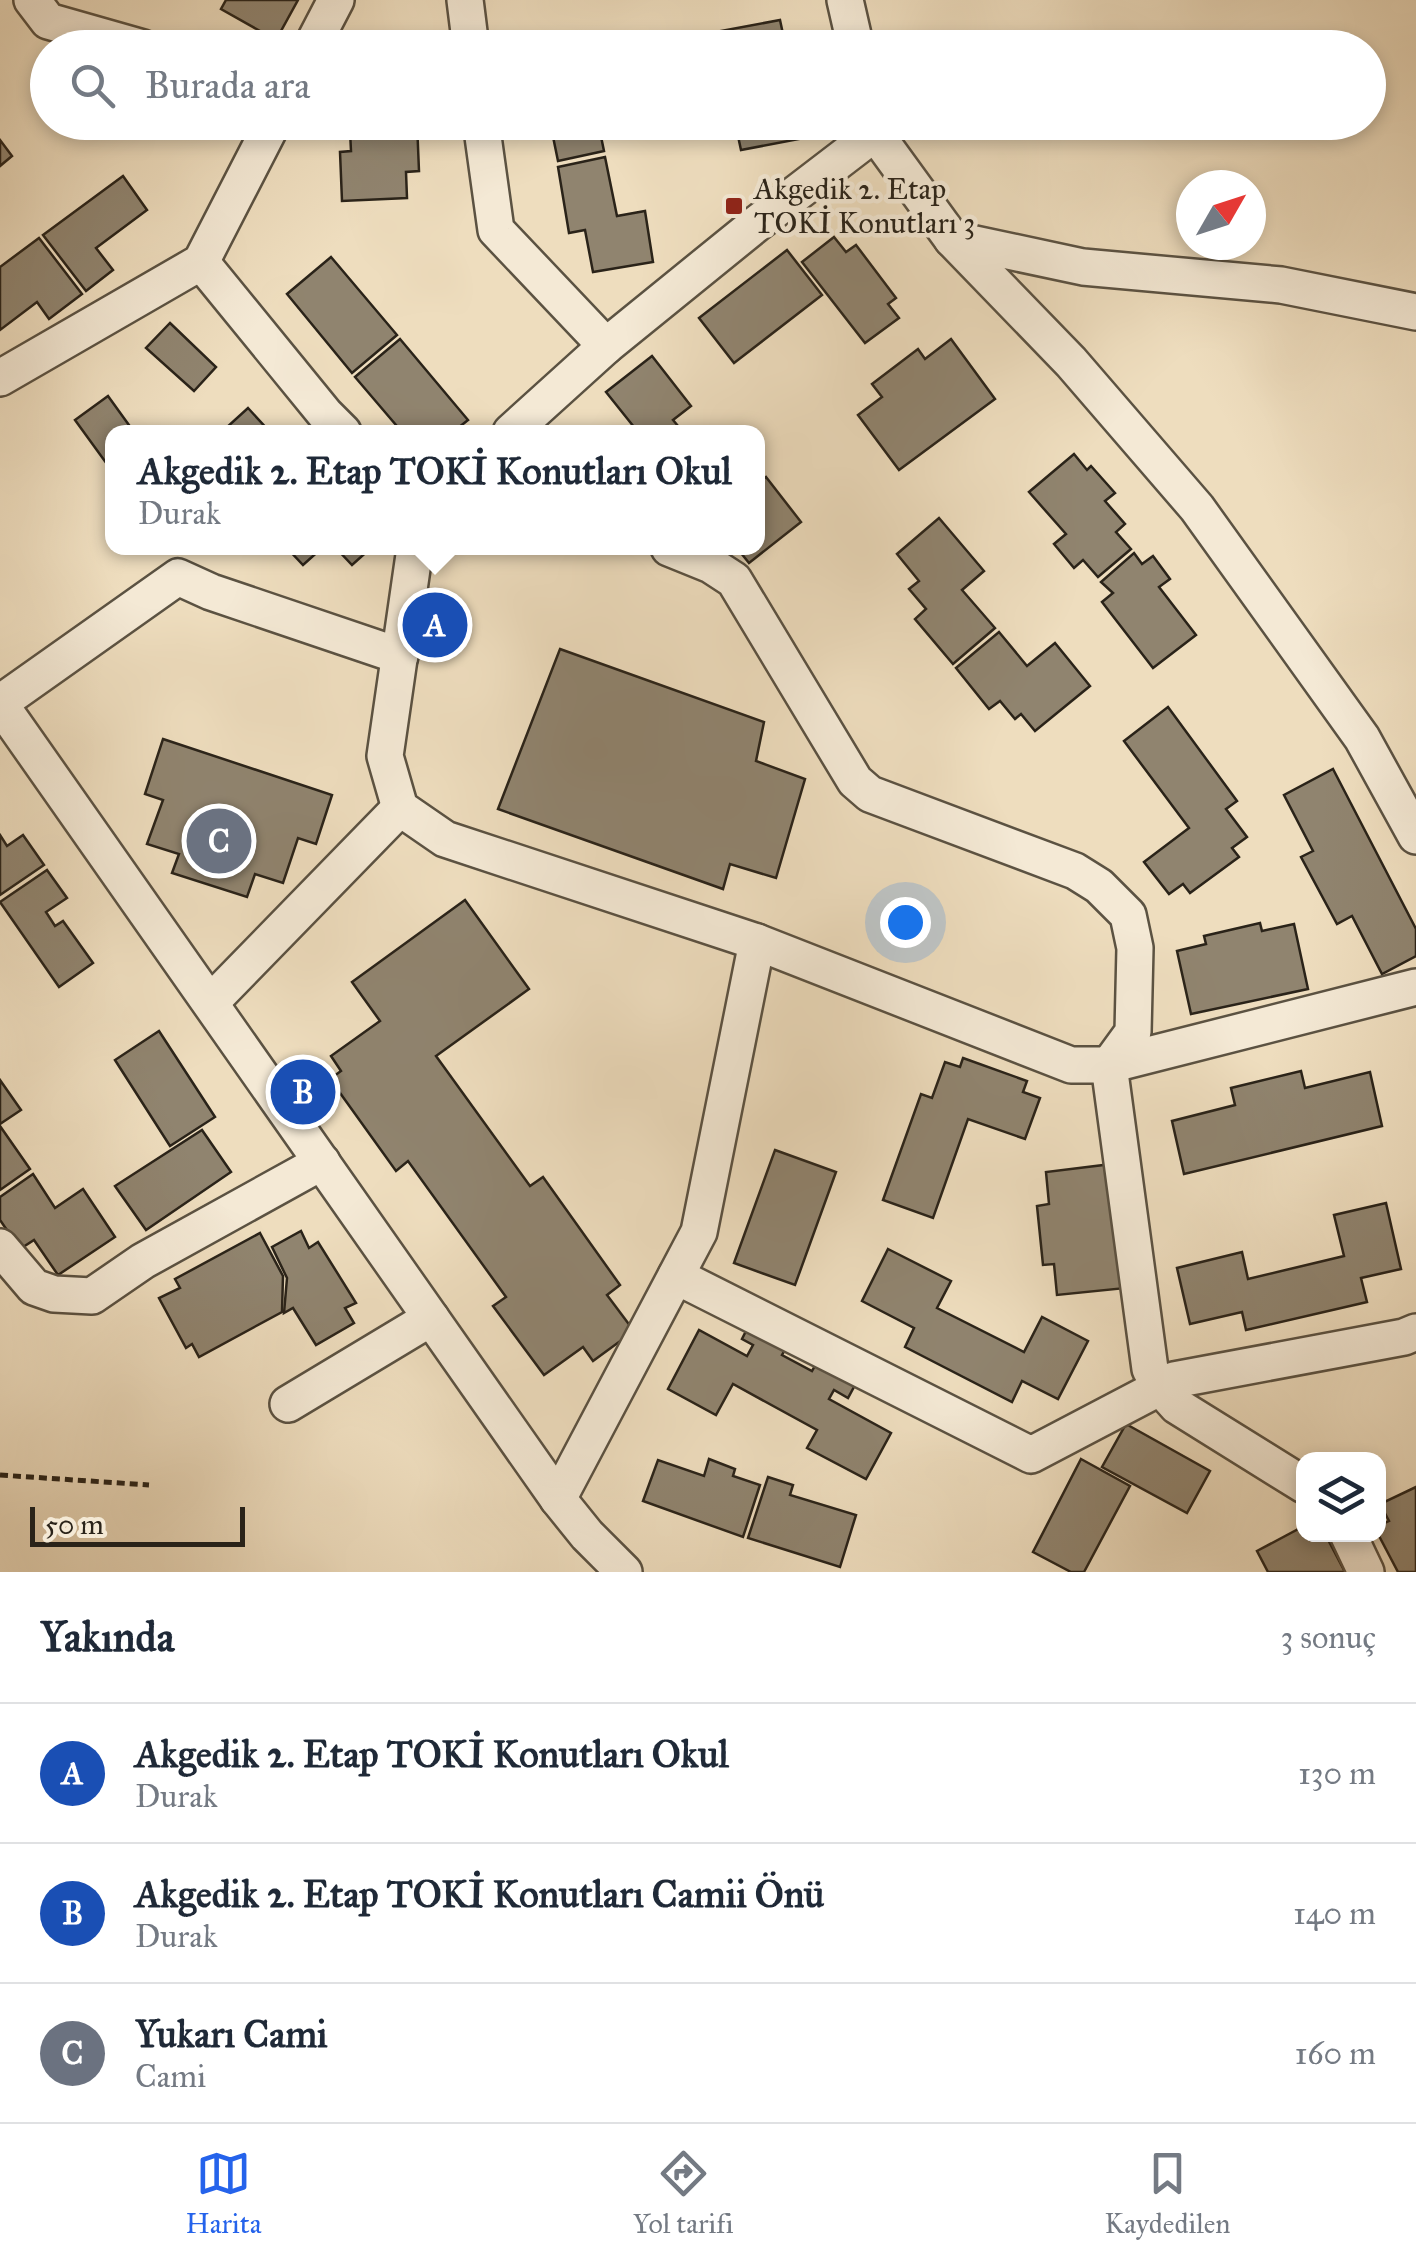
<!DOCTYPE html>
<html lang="tr">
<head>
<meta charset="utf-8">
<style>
	body { margin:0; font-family:"IM FELL Great Primer",serif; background:#f6f6f7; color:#1f2937 }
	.controls { position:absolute; right:30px; bottom:30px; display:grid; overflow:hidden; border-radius:20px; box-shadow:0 5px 15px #0003 }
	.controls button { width:90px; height:90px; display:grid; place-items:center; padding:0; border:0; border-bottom:2px solid #e0e1e3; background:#fff; color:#1f2937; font:50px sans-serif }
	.compass { position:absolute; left:1176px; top:170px; width:90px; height:90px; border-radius:50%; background:#fff; box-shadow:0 5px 15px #0003; rotate:51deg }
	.scale { position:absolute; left:30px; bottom:25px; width:215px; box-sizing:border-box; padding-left:10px; border:5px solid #2a2319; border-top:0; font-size:28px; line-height:35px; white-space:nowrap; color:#2a2319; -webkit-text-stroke:8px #f4e9d5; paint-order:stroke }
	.you { position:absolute; left:905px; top:922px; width:35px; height:35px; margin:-25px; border:8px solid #fff; border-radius:50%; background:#1a73e8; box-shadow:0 0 0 15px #1a73e833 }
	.badge { display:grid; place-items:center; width:65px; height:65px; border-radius:50%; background:#2563eb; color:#fff; font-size:32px; font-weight:700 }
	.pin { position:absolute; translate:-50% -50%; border:5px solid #fff; box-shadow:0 2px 10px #0006 }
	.popup { position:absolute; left:105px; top:425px; width:660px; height:130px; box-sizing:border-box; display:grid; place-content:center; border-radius:20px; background:#fff; filter:drop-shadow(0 2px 8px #0005); font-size:32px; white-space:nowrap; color:#747a83 }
	.popup b { font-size:38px; color:#1f2937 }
	.popup::after { content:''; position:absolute; left:50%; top:100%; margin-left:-20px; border:20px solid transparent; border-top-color:#fff }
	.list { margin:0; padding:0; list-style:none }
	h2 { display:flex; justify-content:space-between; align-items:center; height:130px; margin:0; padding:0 40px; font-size:42px }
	h2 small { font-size:32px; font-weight:400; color:#747a83 }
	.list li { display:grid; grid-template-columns:65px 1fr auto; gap:30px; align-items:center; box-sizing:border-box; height:140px; padding:0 40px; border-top:2px solid #e0e1e3 }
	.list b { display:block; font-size:38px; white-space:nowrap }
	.list p { margin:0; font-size:32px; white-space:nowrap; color:#747a83 }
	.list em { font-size:32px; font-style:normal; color:#747a83 }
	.icon { flex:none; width:55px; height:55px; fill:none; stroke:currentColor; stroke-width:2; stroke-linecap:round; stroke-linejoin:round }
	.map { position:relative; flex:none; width:1416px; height:1572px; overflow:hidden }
	.search { position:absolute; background:#fff; box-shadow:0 5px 15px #0003; left:30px; right:30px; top:30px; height:110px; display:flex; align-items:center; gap:25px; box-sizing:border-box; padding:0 35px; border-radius:55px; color:#747a83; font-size:38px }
	.sheet { height:550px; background:#fff }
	nav { display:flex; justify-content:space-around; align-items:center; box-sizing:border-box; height:140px; border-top:2px solid #e0e1e3; background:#fff; font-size:28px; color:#747a83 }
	nav a { display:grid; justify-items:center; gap:5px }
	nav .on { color:#2563eb }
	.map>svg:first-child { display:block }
	.building { fill:#90846f; stroke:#2a2319; stroke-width:2.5 }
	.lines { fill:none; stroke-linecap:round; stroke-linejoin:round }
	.minor-casing { stroke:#5b5242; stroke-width:40 }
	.path { stroke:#2a2319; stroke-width:5; stroke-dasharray:8 5; stroke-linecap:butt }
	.minor { stroke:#f4e9d5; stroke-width:35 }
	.poi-dot { fill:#8f2418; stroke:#f4e9d5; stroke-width:4 }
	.labels { text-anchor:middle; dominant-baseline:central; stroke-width:9; stroke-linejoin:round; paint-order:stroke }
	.poi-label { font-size:30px; fill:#2a2319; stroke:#f4e9d5; text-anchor:start }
</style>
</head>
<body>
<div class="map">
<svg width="1416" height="1572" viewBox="0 0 1416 1572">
	<rect width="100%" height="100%" fill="#eeddbe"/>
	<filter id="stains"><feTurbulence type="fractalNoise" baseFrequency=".002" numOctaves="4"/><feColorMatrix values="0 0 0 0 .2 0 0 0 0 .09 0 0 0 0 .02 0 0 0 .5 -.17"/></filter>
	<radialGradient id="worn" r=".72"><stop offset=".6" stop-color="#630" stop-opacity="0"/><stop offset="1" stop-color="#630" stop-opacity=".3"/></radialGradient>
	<g class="building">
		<path d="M226,0H298L276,40L221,9Z"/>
		<path d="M780,20L786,48H724L721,31Z"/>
		<path d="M339,122H417L419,171L406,172L407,198L342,201L340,152L351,151L350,131H339Z"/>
		<path d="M550,122H598L604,151L558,161Z"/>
		<path d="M735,122H801L804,138L741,150Z"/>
		<path d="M0,140L12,156L0,166Z"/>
		<path d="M605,157L617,216L645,211L653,262L593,272L585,230L569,233L558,167Z"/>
		<path d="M123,176L147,210L96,248L113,270L86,291L43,235Z"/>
		<path d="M834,237L846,252L856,245L896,298L888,304L899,318L865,343L802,262Z"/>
		<path d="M39,238L82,294L49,319L37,302L0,330V267Z"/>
		<path d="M787,250L822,295L734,363L699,318Z"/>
		<path d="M331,257L397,335L352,373L287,294Z"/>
		<path d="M170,323L216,367L194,391L146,348Z"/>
		<path d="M400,339L468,420L453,432H402L355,377Z"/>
		<path d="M951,339L995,399L899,470L858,415L882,397L872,384L918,349L925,359Z"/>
		<path d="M652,356L691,406L673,420L683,432H638L606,392Z"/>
		<path d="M108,396L134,432H112V471L75,420Z"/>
		<path d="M248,408L270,432H230L226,428Z"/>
		<path d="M1074,454L1087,470L1091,466L1115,493L1105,501L1125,524L1116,532L1131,549L1098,577L1083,560L1074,568L1054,544L1066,534L1029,492Z"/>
		<path d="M766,477L801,522L749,563L737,548H758V483Z"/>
		<path d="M939,518L984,571L962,590L995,628L953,664L915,619L926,609L909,589L919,581L897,554Z"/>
		<path d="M287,548H322L303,565Z"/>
		<path d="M336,548H371L352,565Z"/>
		<path d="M1134,553L1142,564L1153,556L1170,579L1159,587L1196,635L1153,668L1102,602L1113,593L1101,582Z"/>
		<path d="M999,632L1027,666L1055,643L1090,686L1035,731L1021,714L1015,719L1000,701L989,709L956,668Z"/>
		<path d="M560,649L764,722L756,761L805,779L776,878L730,864L723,889L498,809Z"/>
		<path d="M1168,707L1237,801L1226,809L1247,837L1232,848L1239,857L1190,893L1183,884L1169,894L1144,862L1189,828L1124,741Z"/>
		<path d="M163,739L332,795L316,844L298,838L283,883L255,874L247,897L172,873L179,854L147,844L163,800L145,794Z"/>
		<path d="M1333,769L1416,929V956L1382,974L1352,916L1337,924L1301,857L1313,851L1284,795Z"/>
		<path d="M0,835L7,846L23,835L44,865L0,895Z"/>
		<path d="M47,870L67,898L46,912L55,926L63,921L93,963L59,987L0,902Z"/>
		<path d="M465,900L529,989L436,1056L530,1186L543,1177L620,1285L607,1295L634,1331L593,1361L583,1347L544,1375L493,1306L506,1297L408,1161L396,1171L330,1079L341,1071L331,1056L380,1021L352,982Z"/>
		<path d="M1260,923L1262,931L1294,924L1308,989L1191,1014L1177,951L1206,944L1204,936Z"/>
		<path d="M159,1031L215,1117L170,1146L115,1060Z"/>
		<path d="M963,1058L1027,1081L1023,1092L1040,1098L1025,1139L968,1119L933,1218L883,1200L921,1094L932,1098L945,1062L960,1067Z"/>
		<path d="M1301,1071L1305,1088L1370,1072L1382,1126L1184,1174L1172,1121L1235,1105L1231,1088Z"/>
		<path d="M0,1080L21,1110L0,1124Z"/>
		<path d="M0,1126L30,1169L0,1190Z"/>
		<path d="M202,1130L231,1172L146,1230L115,1186Z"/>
		<path d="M775,1150L836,1172L795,1285L734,1263Z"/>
		<path d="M1112,1164L1126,1288L1057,1295L1054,1264L1043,1265L1037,1206L1049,1204L1046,1172Z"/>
		<path d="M33,1174L55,1208L83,1189L115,1237L58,1275L34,1240L20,1249L0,1220V1197Z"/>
		<path d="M1386,1203L1401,1269L1361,1278L1367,1302L1246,1330L1242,1312L1190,1324L1177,1268L1242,1252L1248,1279L1344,1256L1334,1215Z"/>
		<path d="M301,1231L309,1248L318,1242L356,1303L345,1308L354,1323L316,1345L293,1308L284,1313L287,1278L272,1247Z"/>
		<path d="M260,1233L283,1276L282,1312L199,1357L192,1344L186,1348L159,1298L180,1288L175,1279Z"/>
		<path d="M888,1249L951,1281L937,1308L1024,1352L1042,1317L1088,1341L1058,1399L1022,1381L1012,1402L905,1347L914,1328L862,1301Z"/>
		<path d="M748,1327L786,1348L782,1355L812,1371L816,1364L855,1385L848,1398L834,1390L829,1399L891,1433L866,1479L807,1448L817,1430L733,1384L716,1415L668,1389L699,1330L747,1356L753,1345L742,1339Z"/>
		<path d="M1126,1424L1210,1471L1187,1513L1102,1467Z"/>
		<path d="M709,1459L735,1469L733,1476L760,1485L743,1537L643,1501L658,1460L704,1476Z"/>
		<path d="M1081,1459L1130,1486L1084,1572H1071L1033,1552Z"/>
		<path d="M768,1477L793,1485L790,1495L856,1515L840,1567L748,1538Z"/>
		<path d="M1416,1487V1572H1398L1378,1534V1526L1389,1521L1380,1504Z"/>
		<path d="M1304,1526V1534H1325L1345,1572H1268L1257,1551Z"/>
	</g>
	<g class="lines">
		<defs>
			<g id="minor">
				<path d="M32,0L48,21L143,48"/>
				<path d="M465,0L471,48"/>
				<path d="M845,0L856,48"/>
				<path d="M311,48L336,0"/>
				<path d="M481,122L496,230L606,346"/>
				<path d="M873,122L875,133L952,239L1071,362L1197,508L1362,738L1416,836"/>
				<path d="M952,239L1083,267L1281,285L1416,312"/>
				<path d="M201,262L325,414L343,432"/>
				<path d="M0,378L201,262L273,122"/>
				<path d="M511,432L606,346L755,225L875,133"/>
				<path d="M415,548L385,756L400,808L445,839L757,942L1071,1065H1109L1416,987"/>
				<path d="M669,548L711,565L734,580L855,781L870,794L1075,871L1099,886L1128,915L1135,948L1133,1032L1109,1065L1150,1369L1160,1387L1177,1406L1304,1485"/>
				<path d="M0,703L178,577L211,592L400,656"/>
				<path d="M0,704L558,1499L587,1535L624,1572"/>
				<path d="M211,1002L400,808"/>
				<path d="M0,1247L34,1287L54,1294L92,1296L143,1261L322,1162"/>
				<path d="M676,1276L1031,1455L1174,1380L1404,1337L1416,1332"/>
				<path d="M288,1404L431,1318"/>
				<path d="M558,1499L699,1232L757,942"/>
				<path d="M1348,1534L1366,1572"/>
			</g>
		</defs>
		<use href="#minor" class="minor-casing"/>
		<path class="path" d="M0,1475L149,1485"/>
		<use href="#minor" class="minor"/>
	</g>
	<rect class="poi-dot" x="724" y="196" width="20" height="20" rx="5"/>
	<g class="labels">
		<g class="poi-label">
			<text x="754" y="189">Akgedik 2. Etap<tspan x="754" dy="34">TOKİ Konutları 3</tspan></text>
		</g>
	</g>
	<rect width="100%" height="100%" filter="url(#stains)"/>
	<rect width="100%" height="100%" fill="url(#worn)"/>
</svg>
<div class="controls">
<button><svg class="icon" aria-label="layers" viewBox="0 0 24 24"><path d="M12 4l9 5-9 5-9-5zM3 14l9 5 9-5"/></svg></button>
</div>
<svg class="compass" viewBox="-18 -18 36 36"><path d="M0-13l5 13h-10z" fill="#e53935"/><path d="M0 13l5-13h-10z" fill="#747a83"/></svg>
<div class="scale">50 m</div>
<div class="you"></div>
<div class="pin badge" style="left:435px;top:625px;background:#1a4fb4">A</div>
<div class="popup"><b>Akgedik 2. Etap TOKİ Konutları Okul</b>Durak</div>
<div class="pin badge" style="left:303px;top:1092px;background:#1a4fb4">B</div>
<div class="pin badge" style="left:219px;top:841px;background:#6b7280">C</div>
<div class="search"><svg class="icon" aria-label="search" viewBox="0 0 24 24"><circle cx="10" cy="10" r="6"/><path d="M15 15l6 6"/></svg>Burada ara</div>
</div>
<section class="sheet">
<h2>Yakında<small>3 sonuç</small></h2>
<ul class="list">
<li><span class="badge" style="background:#1a4fb4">A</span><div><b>Akgedik 2. Etap TOKİ Konutları Okul</b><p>Durak</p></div><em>130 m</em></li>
<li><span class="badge" style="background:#1a4fb4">B</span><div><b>Akgedik 2. Etap TOKİ Konutları Camii Önü</b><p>Durak</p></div><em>140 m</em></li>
<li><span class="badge" style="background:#6b7280">C</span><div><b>Yukarı Cami</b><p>Cami</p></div><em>160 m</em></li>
</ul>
</section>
<nav>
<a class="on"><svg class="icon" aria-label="map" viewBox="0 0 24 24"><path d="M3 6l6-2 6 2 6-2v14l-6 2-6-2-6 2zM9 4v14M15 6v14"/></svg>Harita</a>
<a><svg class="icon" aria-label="directions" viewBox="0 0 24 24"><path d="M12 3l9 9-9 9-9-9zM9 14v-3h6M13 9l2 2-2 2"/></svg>Yol tarifi</a>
<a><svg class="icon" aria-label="saved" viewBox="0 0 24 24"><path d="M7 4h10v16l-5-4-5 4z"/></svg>Kaydedilen</a>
</nav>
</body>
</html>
